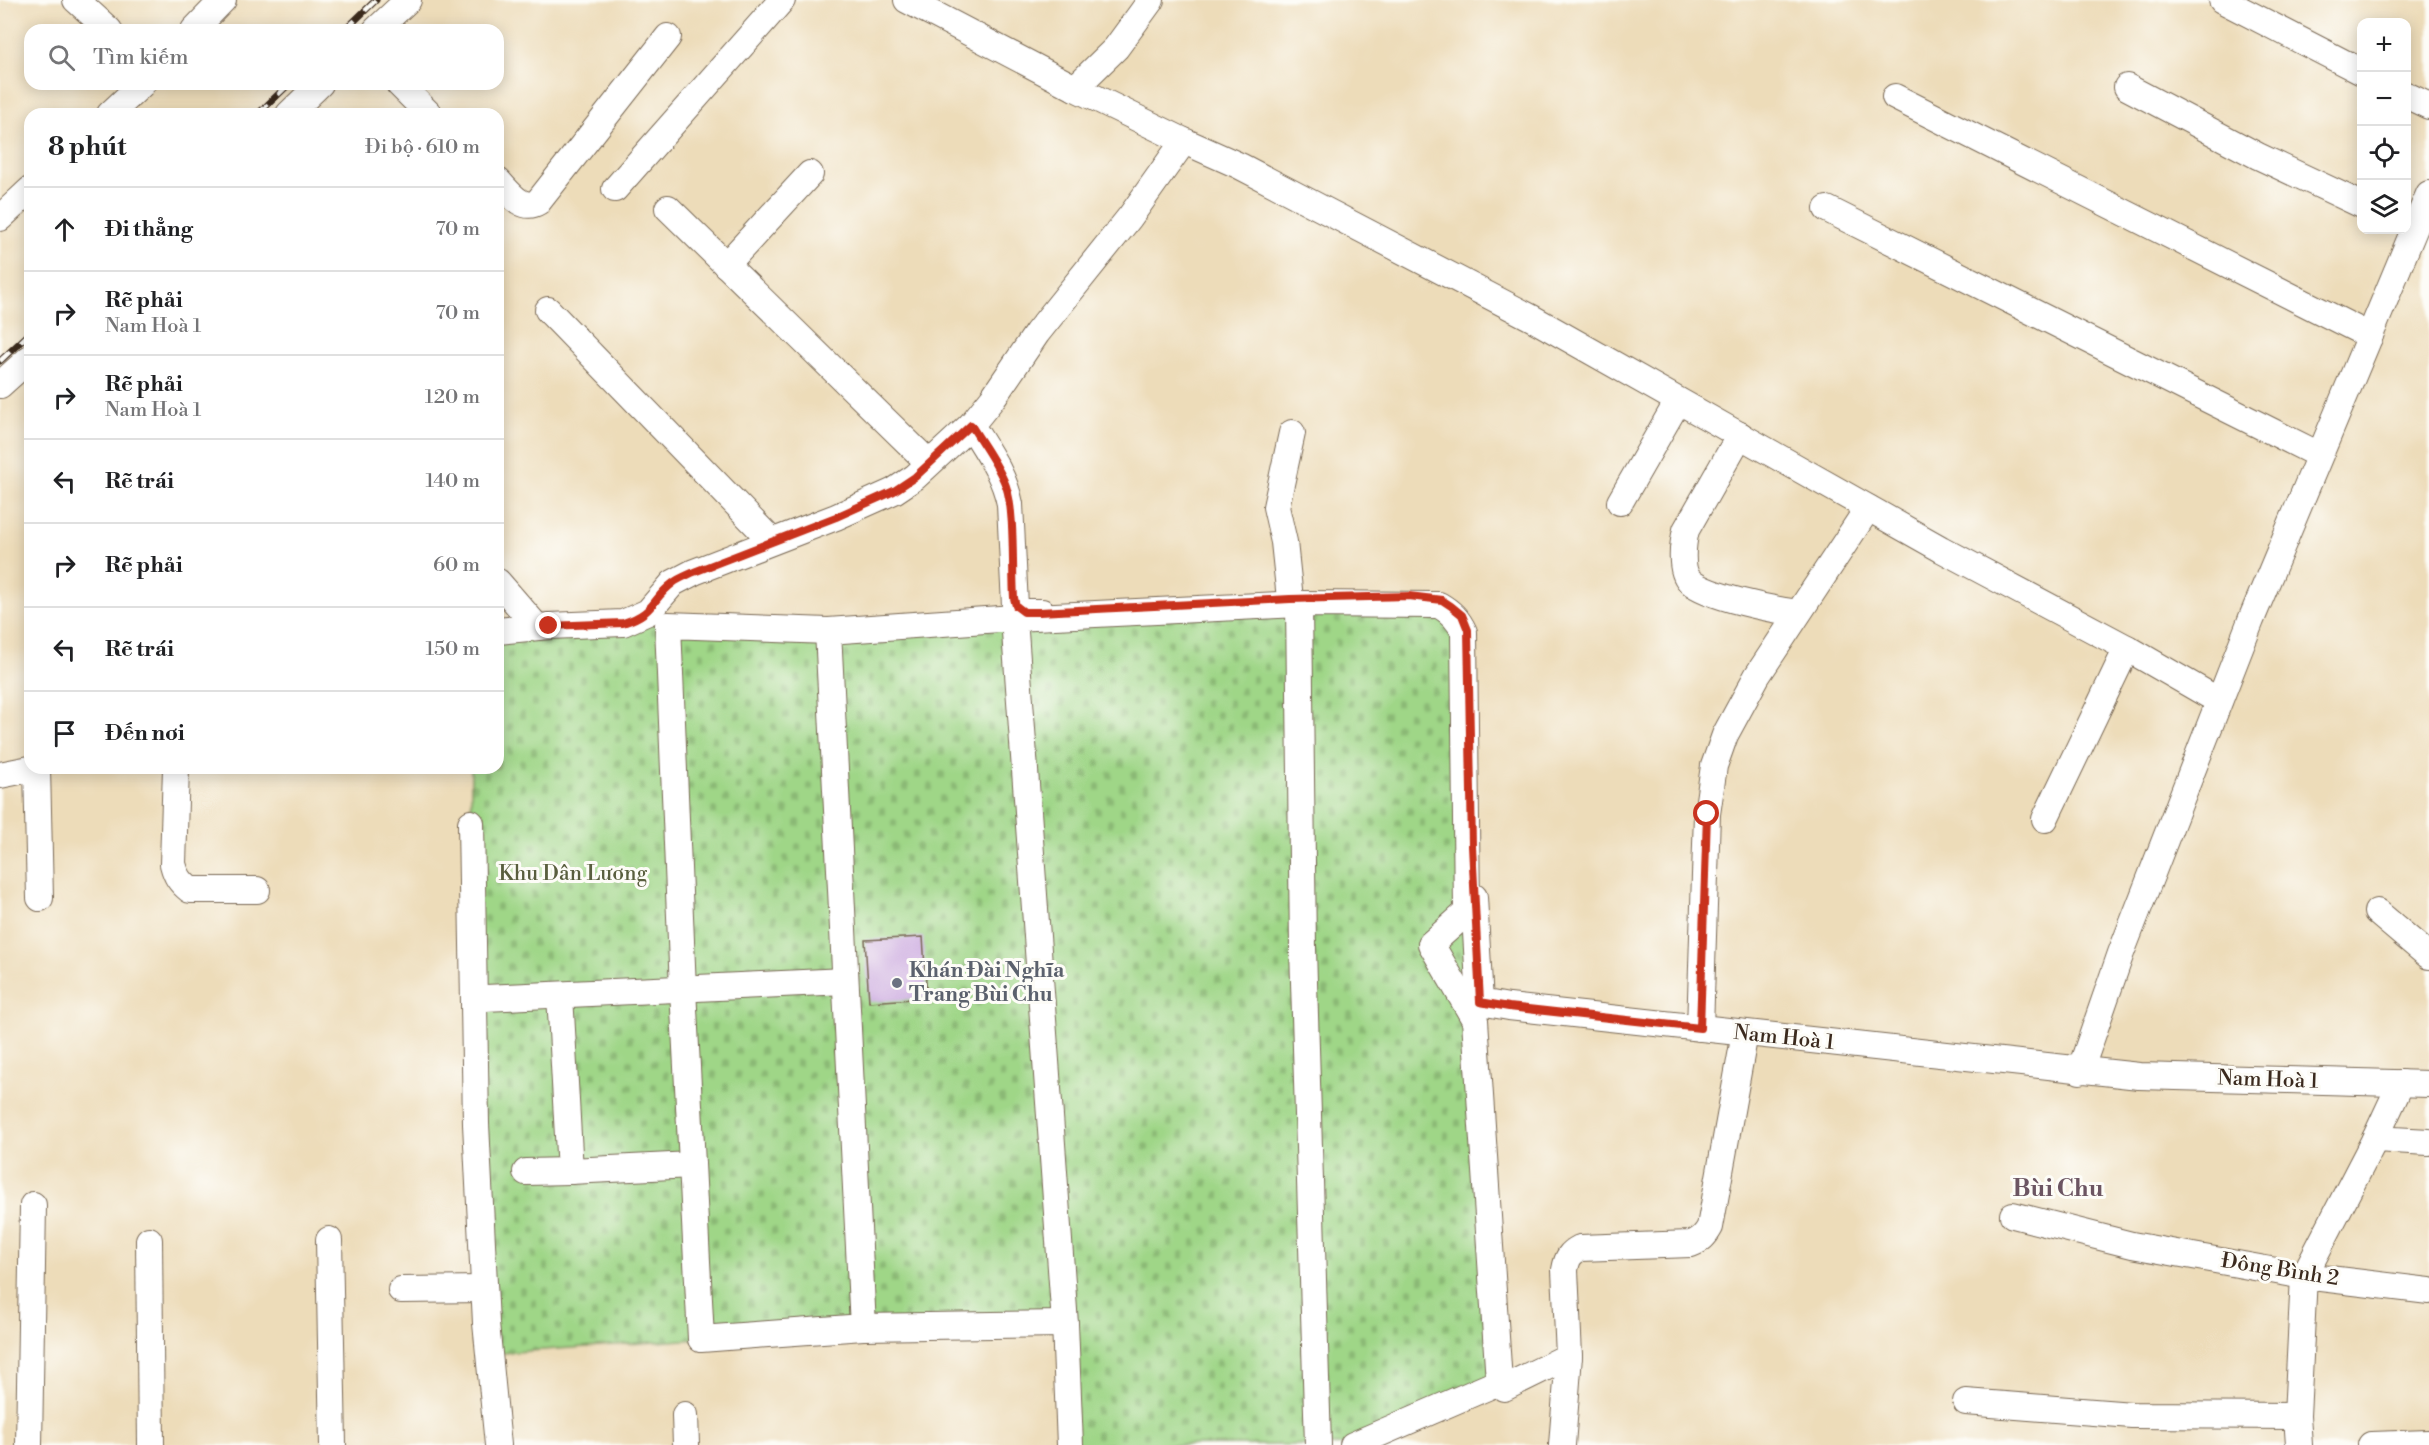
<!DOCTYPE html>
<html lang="vi">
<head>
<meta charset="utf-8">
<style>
	body { margin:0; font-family:"Libre Bodoni",serif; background:#f2f2f2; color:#202124 }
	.controls { position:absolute; right:18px; top:18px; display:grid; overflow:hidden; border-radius:12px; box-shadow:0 3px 15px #0003 }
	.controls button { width:54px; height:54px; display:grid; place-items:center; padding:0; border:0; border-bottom:2px solid #e0e0e0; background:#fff; color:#202124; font:30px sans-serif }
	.stop { position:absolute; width:18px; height:18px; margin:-14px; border:4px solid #c8321e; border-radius:50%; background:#fff }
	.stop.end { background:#c8321e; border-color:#fff; box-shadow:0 2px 6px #0008 }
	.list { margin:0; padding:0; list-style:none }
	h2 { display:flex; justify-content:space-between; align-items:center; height:78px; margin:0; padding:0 24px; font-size:26px }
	h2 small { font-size:20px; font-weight:400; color:#757577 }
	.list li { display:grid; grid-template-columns:39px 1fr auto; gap:18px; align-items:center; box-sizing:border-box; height:84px; padding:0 24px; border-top:2px solid #e0e0e0 }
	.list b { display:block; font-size:22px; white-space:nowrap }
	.list p { margin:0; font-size:20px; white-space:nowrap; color:#757577 }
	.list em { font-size:20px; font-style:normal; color:#757577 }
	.icon { flex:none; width:33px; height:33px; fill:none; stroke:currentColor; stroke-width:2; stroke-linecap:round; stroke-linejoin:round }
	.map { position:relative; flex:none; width:2429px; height:1445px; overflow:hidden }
	.search { position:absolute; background:#fff; box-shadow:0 3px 15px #0003; left:24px; top:24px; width:480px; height:66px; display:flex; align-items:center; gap:15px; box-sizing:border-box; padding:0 21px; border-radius:18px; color:#757577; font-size:22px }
	.panel { position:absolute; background:#fff; box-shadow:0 3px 15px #0003; left:24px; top:108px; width:480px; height:666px; border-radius:18px }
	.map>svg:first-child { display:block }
	.cemetery { fill:url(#cemetery-stones); stroke:#6d8052; stroke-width:1.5 }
	.building { fill:#c8a4df }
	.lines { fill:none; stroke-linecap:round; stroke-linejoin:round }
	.minor-casing { stroke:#796854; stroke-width:28 }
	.minor { stroke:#fff; stroke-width:26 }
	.rail-casing { stroke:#3b2a1e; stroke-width:7 }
	.rail { stroke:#fdfcf7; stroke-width:4.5; stroke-dasharray:14; stroke-linecap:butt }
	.route { stroke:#c8321e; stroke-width:8 }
	.worship-dot { fill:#6b7280; stroke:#fdfcf7; stroke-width:2 }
	.labels { text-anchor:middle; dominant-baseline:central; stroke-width:6; stroke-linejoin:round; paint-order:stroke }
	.park-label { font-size:21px; fill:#595e3e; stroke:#fdfcf7 }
	.worship-label { font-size:21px; font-weight:bold; fill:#5b616d; stroke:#fdfcf7; text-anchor:start }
	.street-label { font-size:21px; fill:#3b2a1e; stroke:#fdfcf7 }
	.quarter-label { font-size:24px; font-weight:bold; fill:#6c5562; stroke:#fdfcf7 }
</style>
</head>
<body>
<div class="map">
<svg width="2429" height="1445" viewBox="0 0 2429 1445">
	<defs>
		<pattern id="cemetery-stones" width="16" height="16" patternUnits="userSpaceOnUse" patternTransform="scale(1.5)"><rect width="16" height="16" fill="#9fd687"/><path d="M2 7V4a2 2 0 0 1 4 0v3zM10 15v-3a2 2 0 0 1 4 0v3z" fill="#8ab874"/></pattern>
	</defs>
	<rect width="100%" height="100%" fill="#fdfcf7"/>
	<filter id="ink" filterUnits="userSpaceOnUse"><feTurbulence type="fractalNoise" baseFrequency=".0167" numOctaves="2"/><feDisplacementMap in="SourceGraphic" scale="12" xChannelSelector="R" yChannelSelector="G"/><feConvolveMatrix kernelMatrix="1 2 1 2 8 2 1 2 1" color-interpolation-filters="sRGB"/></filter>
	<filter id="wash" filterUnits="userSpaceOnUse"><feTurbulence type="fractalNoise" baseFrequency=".008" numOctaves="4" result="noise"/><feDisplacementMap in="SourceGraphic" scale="24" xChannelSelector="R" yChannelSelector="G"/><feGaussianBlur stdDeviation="1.35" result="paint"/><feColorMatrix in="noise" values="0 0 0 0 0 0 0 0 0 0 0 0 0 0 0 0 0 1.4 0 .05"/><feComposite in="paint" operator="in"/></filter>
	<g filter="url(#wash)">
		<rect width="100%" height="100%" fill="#eddcb9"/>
		<path class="cemetery" d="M1442,600L1468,630L1476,946L1504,1388L1382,1445H1068L1060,1330L863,1327L489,1354L471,823V768H498V637L623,623L836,631Z"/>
		<g id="blocks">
			<path class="building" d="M923,937L927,998L869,1002L865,940Z"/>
		</g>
	</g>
	<g filter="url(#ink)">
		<use href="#blocks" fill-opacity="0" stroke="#796854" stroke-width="1.5"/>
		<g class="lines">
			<defs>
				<g id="minor">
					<path d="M76,0L109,30"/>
					<path d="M907,0L1075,88L1184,141"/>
					<path d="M2222,0L2362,72"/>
					<path d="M194,30L223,0"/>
					<path d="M376,30L408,0"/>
					<path d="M399,84L429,114"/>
					<path d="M2127,87L2258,156L2362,205"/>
					<path d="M1075,88L1116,48L1151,0"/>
					<path d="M2406,95L2429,106"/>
					<path d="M1895,97L2370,336"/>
					<path d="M110,114L142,84"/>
					<path d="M289,114L320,84"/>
					<path d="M498,181C509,192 522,212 538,202L668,37"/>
					<path d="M615,189L782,0"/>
					<path d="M668,208L929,463"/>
					<path d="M1827,209L2319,455"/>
					<path d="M0,218L30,190"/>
					<path d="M726,265L810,174"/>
					<path d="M548,310L772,541"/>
					<path d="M0,385L30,358"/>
					<path d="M971,425C987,451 1004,474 1010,504L1015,606L1024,612H1042"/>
					<path d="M1740,435L1686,530C1683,543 1679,570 1690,581C1707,597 1775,610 1798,613"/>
					<path d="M1620,502L1678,401"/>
					<path d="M498,582L537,627"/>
					<path d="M1290,599L1284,542L1276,507L1292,433"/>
					<path d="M1299,604L1303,949L1318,1445"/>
					<path d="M1014,618L828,631L863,1327L1065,1324"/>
					<path d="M498,631L549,626L623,623L648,612L673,583L694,572L836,517L894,491L915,477L971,425L992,399L1037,333L1130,217L1184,141L1240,166L1532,318L1941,549L2127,648L2219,701"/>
					<path d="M828,631L668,625L683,989L701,1339L863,1327"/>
					<path d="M37,768L40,898"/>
					<path d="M176,768L173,864C176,876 180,882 190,890H257"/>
					<path d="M0,775L35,768"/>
					<path d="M2045,819L2127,648"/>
					<path d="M471,823L476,1124L486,1323L498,1445"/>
					<path d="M1474,897L1480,1002L1509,1007L2139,1076L2429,1084"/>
					<path d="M2377,912L2429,956"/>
					<path d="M560,995L570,1171L692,1165"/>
					<path d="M485,998L845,981"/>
					<path d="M1700,1028L1707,814L1714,766L1725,735L1757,676L1868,508"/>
					<path d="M2080,1071L2121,953L2251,620L2429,194"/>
					<path d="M2375,1139L2429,1142"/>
					<path d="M526,1172L570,1171"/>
					<path d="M2013,1215L2132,1245L2304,1276L2429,1291"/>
					<path d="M149,1240L151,1445"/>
					<path d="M329,1240L333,1445"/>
					<path d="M401,1290L484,1289"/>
					<path d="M1504,1388L1569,1356L1565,1270C1567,1258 1570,1253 1580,1248L1691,1244C1701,1240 1705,1236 1710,1227L1745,1033"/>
					<path d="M1966,1402L2132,1415L2297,1416L2304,1276L2375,1139L2401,1083"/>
					<path d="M685,1415L686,1445"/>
					<path d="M2297,1416L2299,1445"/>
					<path d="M29,1445L33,1205"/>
					<path d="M1070,1445L1065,1324L1014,618L1299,604L1439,605C1451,612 1458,619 1464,632L1467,912L1431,944L1475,1020L1499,1382L1353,1445"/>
					<path d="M1562,1445L1569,1356"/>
					<path d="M2371,1445L2429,1443"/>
				</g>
			</defs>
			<use href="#minor" class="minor-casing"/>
			<use href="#minor" class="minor"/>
			<defs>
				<g id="rail">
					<path d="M345,30L376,0"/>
					<path d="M258,114L289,84"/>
					<path d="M0,361L30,333"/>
				</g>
			</defs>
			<use href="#rail" class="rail-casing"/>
			<use href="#rail" class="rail"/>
		</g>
	</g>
	<g class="lines" filter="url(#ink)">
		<path class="route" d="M549,626L623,623C656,613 651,599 673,583C679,578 688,575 694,572L836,517L894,491L915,477L971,425C983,445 998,464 1006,486C1015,512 1012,569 1014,598L1016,606L1024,612H1039L1290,599L1409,596L1442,600L1451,606L1462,615L1468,630L1472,846L1480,1002L1509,1007L1700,1028L1707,814"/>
	</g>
	<circle class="worship-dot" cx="897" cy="983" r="6"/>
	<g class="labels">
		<g class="park-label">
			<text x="573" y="874">Khu Dân Lương</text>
		</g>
		<g class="worship-label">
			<text x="909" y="971">Khán Đài Nghĩa<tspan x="909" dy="24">Trang Bùi Chu</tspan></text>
		</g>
		<g class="street-label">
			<text transform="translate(1784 1038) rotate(6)">Nam Hoà 1</text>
			<text transform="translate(2268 1080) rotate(2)">Nam Hoà 1</text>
			<text transform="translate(2280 1270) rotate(9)">Đông Bình 2</text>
		</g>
		<g class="quarter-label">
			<text x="2058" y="1189">Bùi Chu</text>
		</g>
	</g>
</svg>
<div class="controls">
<button>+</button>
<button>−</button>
<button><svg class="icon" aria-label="locate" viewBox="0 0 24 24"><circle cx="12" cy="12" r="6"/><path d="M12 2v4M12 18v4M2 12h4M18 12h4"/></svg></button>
<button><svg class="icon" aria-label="layers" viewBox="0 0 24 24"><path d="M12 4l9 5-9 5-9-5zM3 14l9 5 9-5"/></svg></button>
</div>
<div class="stop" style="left:1707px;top:814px"></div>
<div class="stop end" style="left:549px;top:626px"></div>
<div class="search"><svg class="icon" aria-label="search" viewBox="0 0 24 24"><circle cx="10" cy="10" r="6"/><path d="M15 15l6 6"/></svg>Tìm kiếm</div>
<section class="panel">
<h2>8 phút<small>Đi bộ · 610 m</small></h2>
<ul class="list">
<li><svg class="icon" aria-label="ahead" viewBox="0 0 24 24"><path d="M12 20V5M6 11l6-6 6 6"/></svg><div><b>Đi thẳng</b></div><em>70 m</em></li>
<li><svg class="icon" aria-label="right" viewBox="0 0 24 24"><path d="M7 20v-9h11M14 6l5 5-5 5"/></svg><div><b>Rẽ phải</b><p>Nam Hoà 1</p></div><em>70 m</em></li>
<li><svg class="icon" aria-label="right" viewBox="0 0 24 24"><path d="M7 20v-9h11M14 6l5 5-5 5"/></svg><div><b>Rẽ phải</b><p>Nam Hoà 1</p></div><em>120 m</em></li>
<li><svg class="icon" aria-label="left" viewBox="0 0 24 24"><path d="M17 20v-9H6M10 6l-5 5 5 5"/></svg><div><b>Rẽ trái</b></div><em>140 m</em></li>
<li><svg class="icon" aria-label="right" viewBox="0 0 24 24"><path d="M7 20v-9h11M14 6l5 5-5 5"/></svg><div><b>Rẽ phải</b></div><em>60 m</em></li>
<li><svg class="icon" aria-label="left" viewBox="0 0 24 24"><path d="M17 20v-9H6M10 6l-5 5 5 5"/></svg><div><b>Rẽ trái</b></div><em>150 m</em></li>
<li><svg class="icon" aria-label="arrive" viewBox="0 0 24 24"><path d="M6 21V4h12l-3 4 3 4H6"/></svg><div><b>Đến nơi</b></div></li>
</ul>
</section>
</div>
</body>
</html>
